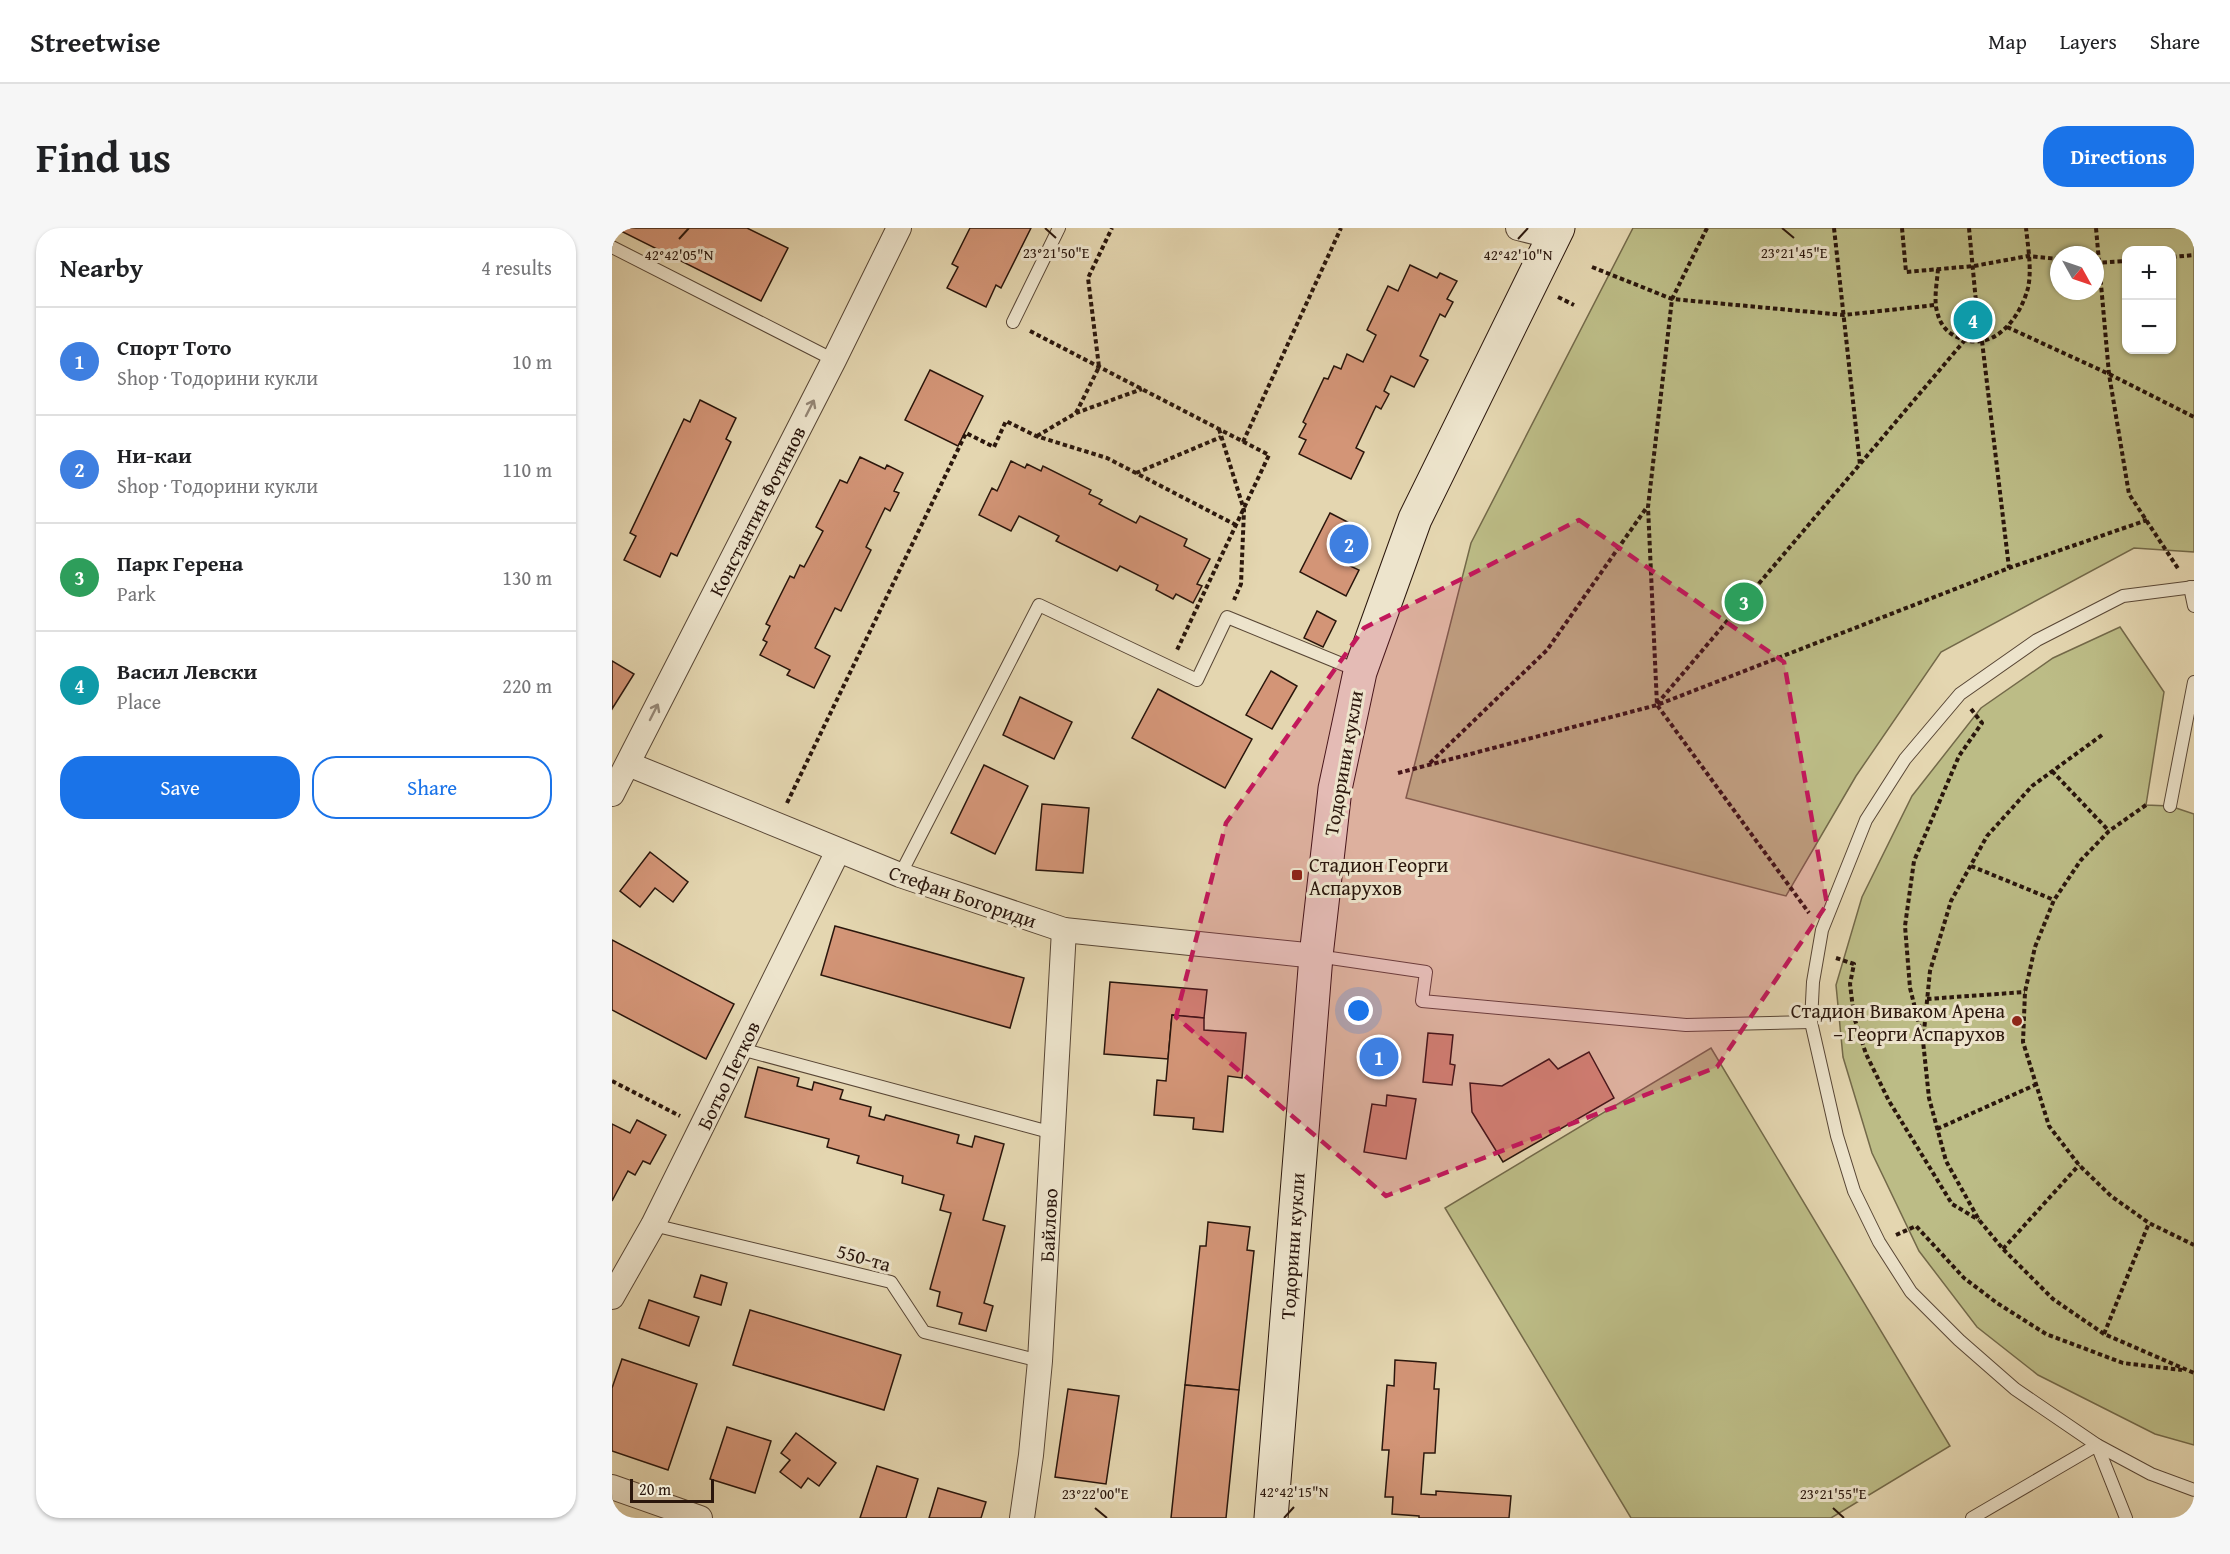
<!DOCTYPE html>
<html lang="en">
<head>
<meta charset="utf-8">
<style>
	body { margin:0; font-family:"Gentium Book Plus",serif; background:#f6f6f6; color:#202124 }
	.controls { position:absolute; right:18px; top:18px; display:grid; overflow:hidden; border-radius:12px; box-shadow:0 2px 4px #0004 }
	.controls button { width:54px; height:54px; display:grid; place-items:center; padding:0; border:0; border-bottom:2px solid #e0e0e0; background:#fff; color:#202124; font:30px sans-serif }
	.compass { position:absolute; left:1438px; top:18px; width:54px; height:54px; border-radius:50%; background:#fff; box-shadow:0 2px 4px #0004; rotate:130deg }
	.scale { position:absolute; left:18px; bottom:15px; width:84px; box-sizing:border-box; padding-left:6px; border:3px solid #2a160c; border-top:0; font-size:16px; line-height:21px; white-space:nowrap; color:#2a160c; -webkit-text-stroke:4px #ede4cc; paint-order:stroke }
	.you { position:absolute; left:747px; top:783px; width:21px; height:21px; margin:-15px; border:4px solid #fff; border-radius:50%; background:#1a73e8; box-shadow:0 0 0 9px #1a73e833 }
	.badge { display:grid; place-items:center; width:39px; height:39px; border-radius:50%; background:#1a73e8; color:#fff; font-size:20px; font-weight:700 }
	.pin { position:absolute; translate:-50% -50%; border:3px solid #fff; box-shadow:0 2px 6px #0006 }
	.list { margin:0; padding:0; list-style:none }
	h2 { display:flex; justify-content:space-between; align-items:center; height:78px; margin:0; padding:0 24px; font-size:26px }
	h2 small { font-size:20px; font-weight:400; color:#757577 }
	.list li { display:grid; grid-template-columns:39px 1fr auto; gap:18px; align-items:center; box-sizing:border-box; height:108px; padding:0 24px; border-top:2px solid #e0e0e0 }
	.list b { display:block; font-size:22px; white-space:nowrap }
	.list p { margin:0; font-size:20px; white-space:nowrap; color:#757577 }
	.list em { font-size:20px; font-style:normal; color:#757577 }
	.actions { display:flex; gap:12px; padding:18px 24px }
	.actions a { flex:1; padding:14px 0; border:2px solid #1a73e8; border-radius:24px; text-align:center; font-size:21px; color:#1a73e8 }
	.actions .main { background:#1a73e8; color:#fff }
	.map { position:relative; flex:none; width:1582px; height:1290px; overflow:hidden; border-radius:24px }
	header { display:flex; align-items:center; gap:36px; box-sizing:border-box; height:84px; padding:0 30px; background:#fff; border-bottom:2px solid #e0e0e0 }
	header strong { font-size:28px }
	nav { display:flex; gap:33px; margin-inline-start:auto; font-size:21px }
	.intro { display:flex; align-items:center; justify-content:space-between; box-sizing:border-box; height:144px; padding:0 36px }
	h1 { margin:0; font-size:42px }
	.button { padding:15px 27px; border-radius:24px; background:#1a73e8; color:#fff; font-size:21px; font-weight:700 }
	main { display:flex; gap:36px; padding:0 36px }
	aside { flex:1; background:#fff; border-radius:24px; box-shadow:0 2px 4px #0004 }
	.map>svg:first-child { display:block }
	.green { fill:#bcbc86; stroke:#736949; stroke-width:1.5; fill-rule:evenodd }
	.building { fill:#d39577; stroke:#2a160c; stroke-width:1.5 }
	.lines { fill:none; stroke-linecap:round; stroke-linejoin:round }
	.lane-casing { stroke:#584635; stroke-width:14 }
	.street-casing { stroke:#584635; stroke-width:26 }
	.secondary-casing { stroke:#2a160c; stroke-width:35 }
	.path { stroke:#2a160c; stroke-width:4; stroke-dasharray:4.5 3; stroke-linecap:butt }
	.lane { stroke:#ede4cc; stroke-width:12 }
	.street { stroke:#ede4cc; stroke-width:24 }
	.secondary { stroke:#ede4cc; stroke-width:33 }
	.oneway { stroke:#958776 }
	.marked { fill:#c2185b; fill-opacity:0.2; stroke:#c2185b; stroke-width:4.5; stroke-dasharray:12 8; stroke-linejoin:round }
	.ticks { fill:none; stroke:#2a160c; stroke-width:2 }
	.poi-dot { fill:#8f2418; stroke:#ede4cc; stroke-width:2 }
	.labels { text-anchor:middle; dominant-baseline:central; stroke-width:6; stroke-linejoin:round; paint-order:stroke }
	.street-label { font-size:20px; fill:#2a160c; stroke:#ede4cc }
	.poi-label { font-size:20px; fill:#2a160c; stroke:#ede4cc; text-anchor:start }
	.ticks-label { font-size:15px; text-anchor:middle; fill:#2a160c; stroke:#ede4cc; stroke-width:6; stroke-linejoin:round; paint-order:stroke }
</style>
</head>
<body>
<header>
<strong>Streetwise</strong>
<nav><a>Map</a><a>Layers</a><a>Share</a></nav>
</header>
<div class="intro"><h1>Find us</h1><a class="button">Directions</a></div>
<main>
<aside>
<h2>Nearby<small>4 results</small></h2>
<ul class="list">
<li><span class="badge" style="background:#3f7fe0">1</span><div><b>Спорт Тото</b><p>Shop · Тодорини кукли</p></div><em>10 m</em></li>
<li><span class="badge" style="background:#3f7fe0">2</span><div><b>Ни-каи</b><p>Shop · Тодорини кукли</p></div><em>110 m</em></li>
<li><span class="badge" style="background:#2e9e5b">3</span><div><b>Парк Герена</b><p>Park</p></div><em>130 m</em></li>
<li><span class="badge" style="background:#0f9aa8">4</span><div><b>Васил Левски</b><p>Place</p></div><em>220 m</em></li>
</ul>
<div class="actions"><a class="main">Save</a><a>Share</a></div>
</aside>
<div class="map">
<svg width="1582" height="1290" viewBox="0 0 1582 1290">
	<rect width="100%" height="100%" fill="#e4d6b0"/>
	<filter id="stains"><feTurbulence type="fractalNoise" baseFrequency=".00333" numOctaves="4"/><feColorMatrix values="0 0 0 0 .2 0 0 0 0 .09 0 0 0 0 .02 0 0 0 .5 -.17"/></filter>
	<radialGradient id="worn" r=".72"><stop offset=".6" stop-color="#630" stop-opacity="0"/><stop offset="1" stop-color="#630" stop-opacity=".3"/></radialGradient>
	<g class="green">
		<path d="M1021,0H1582V324L1522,320L1329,424L1244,548L1174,668L794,570L859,315ZM1560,22V122H1514V22ZM1447,27H1483V63H1447Z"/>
		<path d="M1508,399L1552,464L1534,577L1558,578L1582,586V1217L1543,1206L1426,1147L1365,1099L1307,1023L1260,925L1231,829L1224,757L1250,669L1300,568L1369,480L1441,430Z"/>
		<path d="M1099,820L1338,1218L1219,1290H1019L833,980Z"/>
	</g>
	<g class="building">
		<path d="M3,0H135L176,20L149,73Z"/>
		<path d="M358,0H419L389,60L384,57L374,79L335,60L346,39L340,36Z"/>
		<path d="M798,37L825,50L828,45L845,53L835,71L841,74L833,89L828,86L808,128L816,132L802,159L779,148L772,163L777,166L769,181L764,178L744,220L752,224L739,251L687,226L694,212L687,209L694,196L691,194L712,150L716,151L722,138L729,141L735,126L751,134L764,107L755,102L776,58L786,63Z"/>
		<path d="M318,142L371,168L346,218L293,192Z"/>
		<path d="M88,172L124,190L114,211L119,214L65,328L59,325L48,349L12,332L24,308L18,305L72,191L78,194Z"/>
		<path d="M248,229L273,241L275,237L291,245L282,263L287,265L278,283L273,280L254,319L259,322L229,383L223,380L203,420L218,428L202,460L175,447L178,442L148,427L155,414L151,412L158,398L154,396L178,348L182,350L188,337L192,339L211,303L204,299L228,252L235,255Z"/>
		<path d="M399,233L413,240L415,236L429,243L431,238L479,262L477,266L490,272L487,276L524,295L528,288L575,311L572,318L598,331L585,356L590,358L581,375L564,366L561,371L544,362L546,357L508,338L505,343L444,313L447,308L407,288L399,303L367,287L380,260L385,263Z"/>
		<path d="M718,285L755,304L738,338L747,342L734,368L688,344Z"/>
		<path d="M705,383L724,393L711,419L692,410Z"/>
		<path d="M0,433L22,446L0,481Z"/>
		<path d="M659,443L685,458L660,501L634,487Z"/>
		<path d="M546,461L640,511L613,560L520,510Z"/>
		<path d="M408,469L460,494L442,531L391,507Z"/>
		<path d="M372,537L416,558L383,626L339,605Z"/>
		<path d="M430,576L477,580L471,645L424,642Z"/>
		<path d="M38,624L76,654L61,674L43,660L28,679L8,663Z"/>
		<path d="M223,698L412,750L398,800L209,747Z"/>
		<path d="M0,712L122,776L94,831L0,782Z"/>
		<path d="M498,754L595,762L592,790L560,787L556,831L492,826Z"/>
		<path d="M560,787L592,790V802L634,805L630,850L616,848L611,904L581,901L582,890L542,887L545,852L554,853Z"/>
		<path d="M816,805L841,807L838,836L843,837L840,857L811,854Z"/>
		<path d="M758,818L780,821L777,840L755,837Z"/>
		<path d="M977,824L1002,870L891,934L860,884L858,855L890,858L937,831L946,841Z"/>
		<path d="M146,839L187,850L185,858L200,862L202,854L231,862L228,871L259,879L257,888L272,892L274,887L347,907L345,915L360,919L363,908L392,916L371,992L393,998L372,1075L381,1078L374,1103L347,1096L350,1085L325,1078L328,1064L318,1061L339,985L328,982L332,967L290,955L291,948L245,935L247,928L215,919L217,911L133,889Z"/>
		<path d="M775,867L804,871L794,931L752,924L760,876L774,878Z"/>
		<path d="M25,892L54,907L38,936L31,933L23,947L16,943L0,973V896L18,905Z"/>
		<path d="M596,994L638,999L635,1022L642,1023L627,1162L573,1157L588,1018H594Z"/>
		<path d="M89,1047L115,1055L109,1077L82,1069Z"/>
		<path d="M37,1072L87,1089L77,1118L27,1100Z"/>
		<path d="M138,1082L289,1127L272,1182L121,1137Z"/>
		<path d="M10,1131L85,1156L56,1242L0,1223V1160Z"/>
		<path d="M783,1132L824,1135L822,1161H827L823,1225H812L809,1266L824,1267V1263L899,1268L897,1290H807V1288L780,1286L781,1269H773L777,1222H770L775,1157L782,1158Z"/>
		<path d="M573,1157L627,1162L614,1290H559Z"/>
		<path d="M456,1161L507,1168L494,1256L443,1249Z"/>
		<path d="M115,1199L159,1213L143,1265L98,1251Z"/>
		<path d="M184,1205L224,1235L207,1258L196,1250L189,1260L168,1244L178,1232L169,1225Z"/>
		<path d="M265,1238L306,1251L294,1290H248Z"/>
		<path d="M326,1260L374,1274L369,1290H317Z"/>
	</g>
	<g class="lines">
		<defs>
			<g id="lane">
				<path d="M0,19L222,132"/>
				<path d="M401,94L447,0"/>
				<path d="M1578,359L1582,378"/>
				<path d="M1582,359L1511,368L1425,412L1348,466L1293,531L1254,592L1210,702L1201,754L1199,794L1225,908L1242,963L1267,1014L1299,1064L1347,1112L1403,1161L1485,1217L1539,1246L1582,1262"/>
				<path d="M1558,578L1582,454"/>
				<path d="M288,647L427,377L585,452L615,389L747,443"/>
				<path d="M705,728L814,744L810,773L1074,797L1199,794"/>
				<path d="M129,821L441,905"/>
				<path d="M41,997L279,1054L312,1104L428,1133"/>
				<path d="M1360,1290L1485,1217L1514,1290"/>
			</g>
			<g id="street">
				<path d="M906,0L942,9"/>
				<path d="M16,536L288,647L452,702L704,728"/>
				<path d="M0,566L222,132L287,0"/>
				<path d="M0,1069L41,997L226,623"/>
				<path d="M0,1259L88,1290"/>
				<path d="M410,1290L419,1227L428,1133L452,702"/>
			</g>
			<path id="secondary" d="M659,1290L704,728L723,561L748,444L803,291L946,0"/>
		</defs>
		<use href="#lane" class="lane-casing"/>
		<use href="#street" class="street-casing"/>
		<use href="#secondary" class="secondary-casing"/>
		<g class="path">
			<path d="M1095,0L1060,71L1036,279L1045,477L1197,685"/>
			<path d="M1222,0L1248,237"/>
			<path d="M1290,0L1294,44L1362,38L1416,28L1447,31"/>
			<path d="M1357,0L1364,74"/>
			<path d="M1484,0L1497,146L1517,266L1567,342"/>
			<path d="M1560,29L1582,27"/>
			<path d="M1483,35L1514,33"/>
			<path d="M980,39L1060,71L1232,87L1323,77"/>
			<path d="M1326,41C1325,56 1321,73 1326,87C1329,98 1337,106 1347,110C1382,125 1408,90 1416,60C1420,42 1416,19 1414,0"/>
			<path d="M946,69L962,77"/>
			<path d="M1395,99L1497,146L1582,189"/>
			<path d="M418,103L657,227L565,422"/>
			<path d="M1370,113L1397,340"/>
			<path d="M464,185L487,139L476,50L500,0"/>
			<path d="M607,201L632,282L629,356L622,372"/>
			<path d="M425,208L464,185L530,161"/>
			<path d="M631,214L729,0"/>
			<path d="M524,245L609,209"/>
			<path d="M1045,476L1353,112"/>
			<path d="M1490,507L1420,558L1375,608L1339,673L1318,743L1311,813L1317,870L1334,933L1367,992L1391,1021L1441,1071L1492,1106L1582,1145"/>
			<path d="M818,535L935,422L1035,279"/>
			<path d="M1440,543L1497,603"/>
			<path d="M786,545L1045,477L1397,340L1535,292"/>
			<path d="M175,575L354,205L382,219L394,193L424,208L495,230L624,297"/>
			<path d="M1534,577L1497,603L1469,632L1442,672L1423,719L1413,764L1411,814L1437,898L1467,937L1499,968L1537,995L1582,1017"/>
			<path d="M1359,638L1442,672"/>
			<path d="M1224,730L1242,736L1238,756L1242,789L1254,826L1277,873L1340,976L1367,992"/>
			<path d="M1315,771L1413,764"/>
			<path d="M1310,808L1298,760L1293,698L1302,633L1347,528L1370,495L1359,481"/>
			<path d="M0,853L68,888"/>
			<path d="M1325,901L1423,857"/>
			<path d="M1284,1007L1304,998L1352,1050L1385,1075L1434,1106L1511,1135L1570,1142"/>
			<path d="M1391,1021L1467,937"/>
			<path d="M1492,1106L1537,995"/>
		</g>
		<use href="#lane" class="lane"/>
		<use href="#street" class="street"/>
		<use href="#secondary" class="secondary"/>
	</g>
	<defs><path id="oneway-shaft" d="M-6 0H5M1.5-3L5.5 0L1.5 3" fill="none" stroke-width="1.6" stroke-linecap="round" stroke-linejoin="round" transform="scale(1.5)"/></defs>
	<g class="oneway">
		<use href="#oneway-shaft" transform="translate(198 180) rotate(-63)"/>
		<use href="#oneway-shaft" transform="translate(42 484) rotate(-63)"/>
	</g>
	<path class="marked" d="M967,292L1172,434L1215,676L1105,839L774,968L564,789L614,595L752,400Z"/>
	<path class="ticks" d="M433,0L444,10M1170,0L1182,10M67,11L77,0M906,11L916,0M483,1280L495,1290M1221,1280L1232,1290M672,1290L682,1279"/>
	<g class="poi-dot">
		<rect x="679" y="641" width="12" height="12" rx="3"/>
		<circle cx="1405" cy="793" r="6"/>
	</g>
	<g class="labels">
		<g class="street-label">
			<text transform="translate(145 283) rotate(-63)">Константин Фотинов</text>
			<text transform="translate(731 535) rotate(-80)">Тодорини кукли</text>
			<text transform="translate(351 668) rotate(19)">Стефан Богориди</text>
			<text transform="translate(116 847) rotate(-64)">Ботьо Петков</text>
			<text transform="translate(436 997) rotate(-87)">Байлово</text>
			<text transform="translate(680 1018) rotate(-86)">Тодорини кукли</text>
			<text transform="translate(252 1029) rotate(16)">550-та</text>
		</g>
		<g class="poi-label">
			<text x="697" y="636">Стадион Георги<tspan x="697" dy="23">Аспарухов</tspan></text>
			<text x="1393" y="782" text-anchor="end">Стадион Виваком Арена<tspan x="1393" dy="23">– Георги Аспарухов</tspan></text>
		</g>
	</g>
	<g class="ticks-label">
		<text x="444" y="30">23°21'50"E</text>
		<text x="1182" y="30">23°21'45"E</text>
		<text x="67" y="32">42°42'05"N</text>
		<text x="906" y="32">42°42'10"N</text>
		<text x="682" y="1269">42°42'15"N</text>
		<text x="483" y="1271">23°22'00"E</text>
		<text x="1221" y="1271">23°21'55"E</text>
	</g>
	<rect width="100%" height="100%" filter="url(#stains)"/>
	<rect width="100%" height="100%" fill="url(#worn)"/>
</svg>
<div class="controls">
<button>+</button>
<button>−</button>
</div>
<svg class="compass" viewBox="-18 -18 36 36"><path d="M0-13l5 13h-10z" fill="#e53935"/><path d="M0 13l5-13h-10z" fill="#757577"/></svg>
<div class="scale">20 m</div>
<div class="you"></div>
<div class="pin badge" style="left:767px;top:829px;background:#3f7fe0">1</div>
<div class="pin badge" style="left:737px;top:316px;background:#3f7fe0">2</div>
<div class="pin badge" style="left:1132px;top:374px;background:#2e9e5b">3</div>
<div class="pin badge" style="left:1361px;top:92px;background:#0f9aa8">4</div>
</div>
</main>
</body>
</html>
